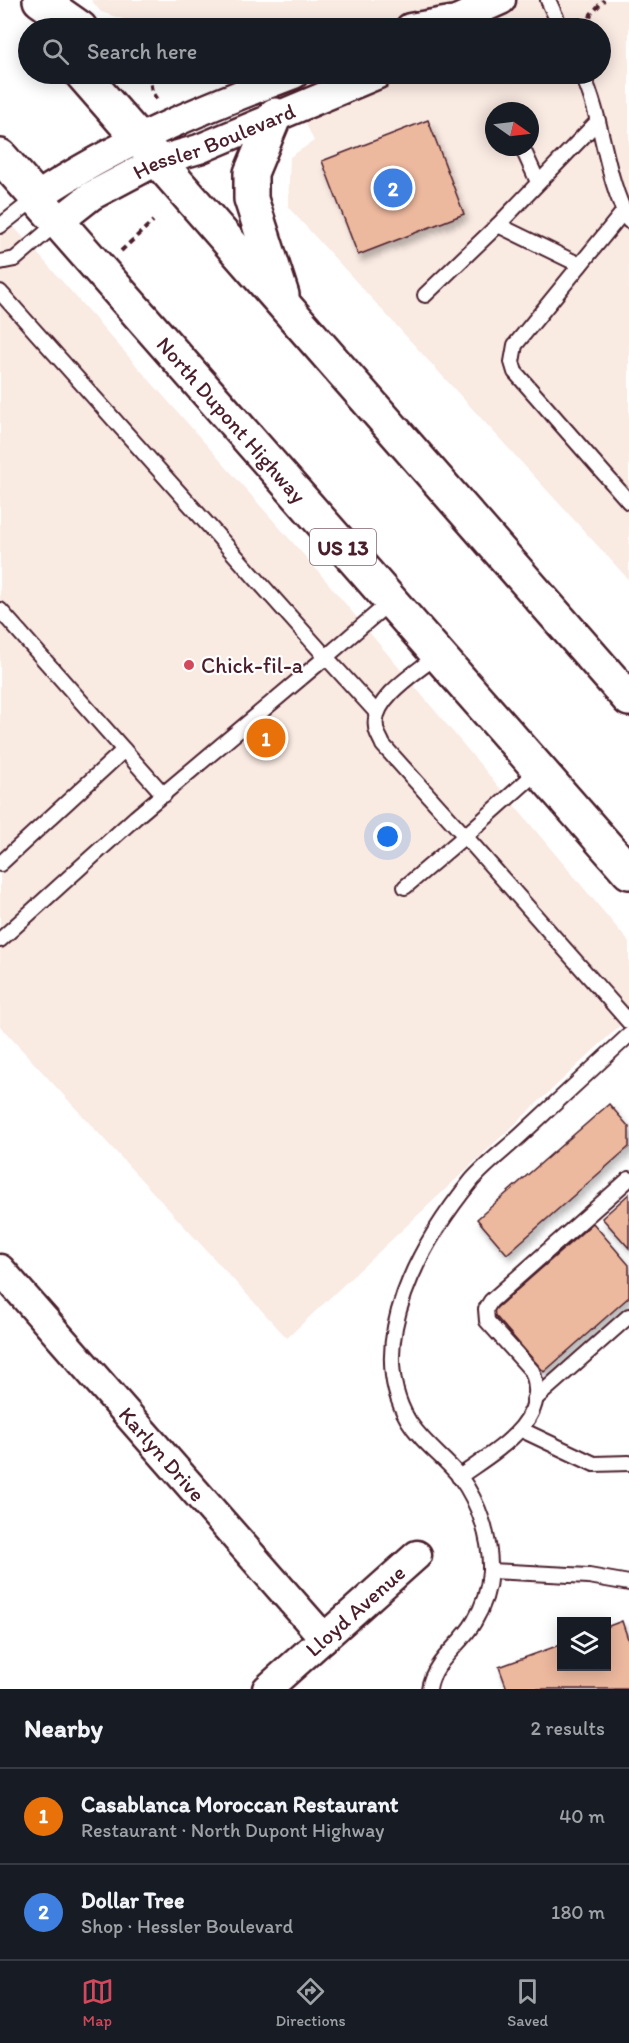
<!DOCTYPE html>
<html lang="en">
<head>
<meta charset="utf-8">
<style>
	body { margin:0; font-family:Itim,sans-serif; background:#242831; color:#f1f3f6 }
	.controls { position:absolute; right:18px; bottom:18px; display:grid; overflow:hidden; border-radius:0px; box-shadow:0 3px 15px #0003 }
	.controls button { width:54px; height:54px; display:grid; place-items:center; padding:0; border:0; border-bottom:2px solid #363941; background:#171b24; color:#f1f3f6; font:30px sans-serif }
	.compass { position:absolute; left:485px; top:102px; width:54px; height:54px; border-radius:50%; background:#171b24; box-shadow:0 3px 15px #0003; rotate:104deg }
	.you { position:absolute; left:388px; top:837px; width:21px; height:21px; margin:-15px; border:4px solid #fff; border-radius:50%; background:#1a73e8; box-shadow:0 0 0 9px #1a73e833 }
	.badge { display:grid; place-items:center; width:39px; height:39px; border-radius:50%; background:#d1495b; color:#fff; font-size:20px; font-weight:700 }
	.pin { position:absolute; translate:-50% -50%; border:3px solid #fff; box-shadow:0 2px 6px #0006 }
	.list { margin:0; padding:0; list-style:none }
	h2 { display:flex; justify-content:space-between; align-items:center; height:78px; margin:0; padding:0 24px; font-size:26px }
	h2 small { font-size:20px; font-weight:400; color:#9ea1a6 }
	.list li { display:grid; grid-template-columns:39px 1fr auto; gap:18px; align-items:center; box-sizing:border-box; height:96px; padding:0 24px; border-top:2px solid #363941 }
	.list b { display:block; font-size:22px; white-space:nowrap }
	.list p { margin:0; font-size:20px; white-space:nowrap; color:#9ea1a6 }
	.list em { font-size:20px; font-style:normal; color:#9ea1a6 }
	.icon { flex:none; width:33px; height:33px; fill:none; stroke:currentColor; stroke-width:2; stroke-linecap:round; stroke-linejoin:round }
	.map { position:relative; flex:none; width:629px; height:1689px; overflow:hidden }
	.search { position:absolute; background:#171b24; box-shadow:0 3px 15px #0003; left:18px; right:18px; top:18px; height:66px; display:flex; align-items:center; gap:15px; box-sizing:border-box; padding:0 21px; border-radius:33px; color:#9ea1a6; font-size:22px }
	.sheet { height:270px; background:#171b24 }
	nav { display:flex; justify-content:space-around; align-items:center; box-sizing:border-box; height:84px; border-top:2px solid #363941; background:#171b24; font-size:16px; color:#9ea1a6 }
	nav a { display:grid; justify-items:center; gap:3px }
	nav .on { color:#d1495b }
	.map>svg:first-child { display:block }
	.built { fill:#f9eae2; fill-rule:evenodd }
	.building { fill:#ecb89e; stroke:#4a1f2b; stroke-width:1.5; filter:url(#shadow) }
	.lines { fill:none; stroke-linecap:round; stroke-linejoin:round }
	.lane-casing { stroke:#4a1f2b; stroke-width:18 }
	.street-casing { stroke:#4a1f2b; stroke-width:33 }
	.highway-casing { stroke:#4a1f2b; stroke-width:38 }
	.path { stroke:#4a1f2b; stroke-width:4; stroke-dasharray:6 4.5; stroke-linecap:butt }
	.lane { stroke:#fff; stroke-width:14 }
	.street { stroke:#fff; stroke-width:28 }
	.highway { stroke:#fff; stroke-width:33 }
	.poi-dot { fill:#d1495b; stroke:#fff; stroke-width:2 }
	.labels { text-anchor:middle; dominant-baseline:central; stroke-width:4.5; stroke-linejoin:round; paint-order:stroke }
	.shield { fill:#fff; stroke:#80626b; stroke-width:1.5 }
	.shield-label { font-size:21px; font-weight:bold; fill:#4a1f2b }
	.street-label { font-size:22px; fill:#4a1f2b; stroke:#fff }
	.poi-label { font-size:22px; fill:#4a1f2b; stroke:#fff; text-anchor:start }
</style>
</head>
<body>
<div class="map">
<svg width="629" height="1689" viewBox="0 0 629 1689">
	<defs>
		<filter id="shadow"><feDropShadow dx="3.5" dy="6" stdDeviation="3" flood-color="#0004"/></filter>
	</defs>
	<rect width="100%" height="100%" fill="#fff"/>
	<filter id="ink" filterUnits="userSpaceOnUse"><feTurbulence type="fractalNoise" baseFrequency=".0167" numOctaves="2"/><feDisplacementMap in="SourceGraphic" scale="12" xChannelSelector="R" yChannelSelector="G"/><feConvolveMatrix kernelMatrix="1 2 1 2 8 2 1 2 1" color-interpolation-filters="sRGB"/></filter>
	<g filter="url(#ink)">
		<g class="built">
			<path d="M91,0H629V580L288,207L290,157L314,141L283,74H600V28H151L101,12ZM494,111H530V147H494Z"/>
			<path d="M0,211L317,570L629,942V1017L287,1338L0,1026Z"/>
		</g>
		<g class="building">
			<path d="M428,120L464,214L358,255L322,161Z"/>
			<path d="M609,1104L629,1127V1147L507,1254L477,1219Z"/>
			<path d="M629,1194V1248L602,1218Z"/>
			<path d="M593,1223L629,1265V1297L544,1372L492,1312Z"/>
			<path d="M622,1621L629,1642V1689H507L499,1667L562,1644V1666H606V1627Z"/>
		</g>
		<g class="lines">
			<defs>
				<g id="lane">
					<path d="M548,0L561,28"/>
					<path d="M582,74C604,121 604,175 629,221"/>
					<path d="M522,147L538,182"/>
					<path d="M624,211L515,345L512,362L515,372L629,502"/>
					<path d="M0,226L37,197"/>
					<path d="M0,262L15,259L58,222"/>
					<path d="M580,265L498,225L598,121"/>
					<path d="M0,292L326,657L136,817L0,940"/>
					<path d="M425,295L498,225"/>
					<path d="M0,610L164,795"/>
					<path d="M377,713L326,657L391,601"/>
					<path d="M539,770L465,836L629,1022"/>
					<path d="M0,864L124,750"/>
					<path d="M405,887L465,836L383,745C381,739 376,733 376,727C371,699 418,671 438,655"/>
					<path d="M534,1400L629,1316"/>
					<path d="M522,1430L594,1464L629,1463"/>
					<path d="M459,1477C492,1453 553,1421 532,1371L487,1321L486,1309L491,1301L629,1179"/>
					<path d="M490,1571L589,1576L629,1583"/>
					<path d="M429,1689C433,1661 461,1645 474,1622C483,1607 489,1588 490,1571C491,1539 479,1503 460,1477C444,1457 422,1443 408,1420C363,1342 422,1241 472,1180C487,1163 506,1149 522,1134C558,1101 593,1068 629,1035"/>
				</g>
				<g id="street">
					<path d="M410,28L456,20L501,0"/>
					<path d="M37,197C117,143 204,108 294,74"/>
					<path id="s1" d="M58,222L91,196L157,161L199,149L378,74"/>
					<path id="s2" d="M0,1269L324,1638"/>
					<path id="s3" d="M267,1689L417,1555"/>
				</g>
				<g id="highway">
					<path d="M40,0L80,28"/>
					<path d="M82,74L629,699"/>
					<path d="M275,115L251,173V199L282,295"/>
					<path id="s4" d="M0,156L629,872"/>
				</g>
			</defs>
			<use href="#lane" class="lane-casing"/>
			<use href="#street" class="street-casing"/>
			<use href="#highway" class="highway-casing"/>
			<g class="path">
				<path d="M588,28L591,14L604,0"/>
				<path d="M149,74L152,92L159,103"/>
				<path d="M121,251L153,221"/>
			</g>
			<use href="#lane" class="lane"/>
			<use href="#street" class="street"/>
			<use href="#highway" class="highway"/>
		</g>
	</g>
	<circle class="poi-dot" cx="189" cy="665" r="6"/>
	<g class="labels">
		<rect class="shield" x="310" y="529" width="66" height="36" rx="4.5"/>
		<g class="shield-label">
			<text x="343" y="547">US 13</text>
		</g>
		<g class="street-label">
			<text stroke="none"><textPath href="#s1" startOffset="177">Hessler Boulevard</textPath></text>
			<text stroke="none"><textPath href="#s4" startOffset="351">North Dupont Highway</textPath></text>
			<text stroke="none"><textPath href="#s2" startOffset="246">Karlyn Drive</textPath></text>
			<text stroke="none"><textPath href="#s3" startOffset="118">Lloyd Avenue</textPath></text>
		</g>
		<g class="poi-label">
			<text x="201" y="665">Chick-fil-a</text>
		</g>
	</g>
</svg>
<div class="controls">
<button><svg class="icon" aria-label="layers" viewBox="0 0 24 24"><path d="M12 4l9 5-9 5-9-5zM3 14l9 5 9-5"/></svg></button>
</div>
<svg class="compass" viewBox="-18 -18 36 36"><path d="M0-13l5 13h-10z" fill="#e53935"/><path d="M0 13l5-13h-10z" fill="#9ea1a6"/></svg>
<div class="you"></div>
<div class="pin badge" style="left:266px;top:738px;background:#e8710a">1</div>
<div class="pin badge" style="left:393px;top:188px;background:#3f7fe0">2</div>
<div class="search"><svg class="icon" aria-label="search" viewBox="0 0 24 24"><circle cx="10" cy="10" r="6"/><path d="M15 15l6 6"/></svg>Search here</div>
</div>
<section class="sheet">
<h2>Nearby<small>2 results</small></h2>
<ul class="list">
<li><span class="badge" style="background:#e8710a">1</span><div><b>Casablanca Moroccan Restaurant</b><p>Restaurant · North Dupont Highway</p></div><em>40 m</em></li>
<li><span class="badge" style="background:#3f7fe0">2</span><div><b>Dollar Tree</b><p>Shop · Hessler Boulevard</p></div><em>180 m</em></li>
</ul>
</section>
<nav>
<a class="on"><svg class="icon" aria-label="map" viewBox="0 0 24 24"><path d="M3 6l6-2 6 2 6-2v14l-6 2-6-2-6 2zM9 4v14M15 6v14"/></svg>Map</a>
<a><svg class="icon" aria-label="directions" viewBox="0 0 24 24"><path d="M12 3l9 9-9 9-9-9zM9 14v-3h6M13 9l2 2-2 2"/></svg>Directions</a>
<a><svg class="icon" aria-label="saved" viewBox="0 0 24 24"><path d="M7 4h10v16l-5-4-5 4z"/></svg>Saved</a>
</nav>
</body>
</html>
